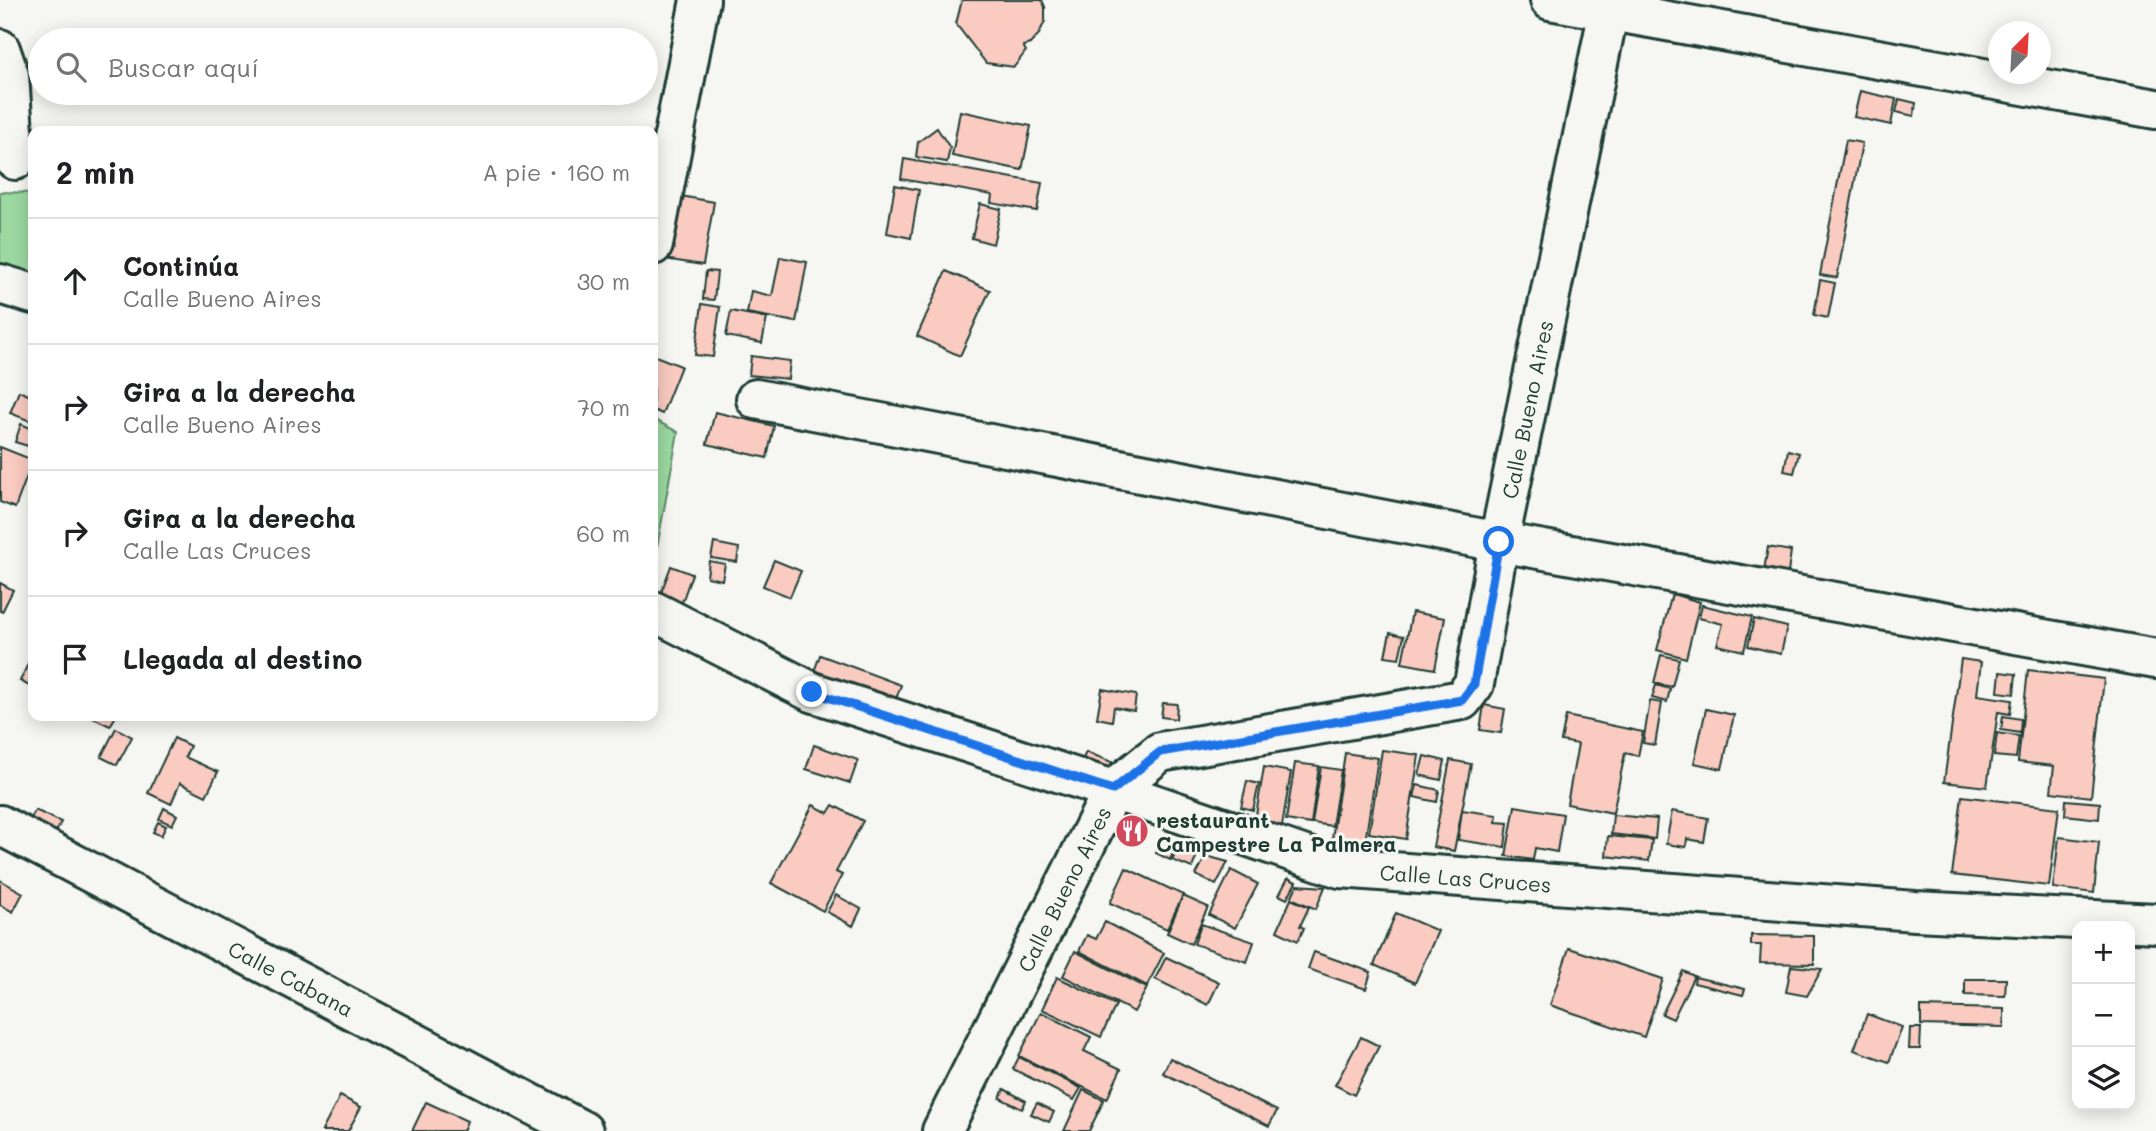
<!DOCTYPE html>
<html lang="es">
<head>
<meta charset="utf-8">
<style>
	body { margin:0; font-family:Mali,sans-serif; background:#f2f2f2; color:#202124 }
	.controls { position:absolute; right:21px; bottom:21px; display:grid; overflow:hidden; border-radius:14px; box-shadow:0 4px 18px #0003 }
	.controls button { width:63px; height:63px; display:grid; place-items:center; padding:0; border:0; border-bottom:2px solid #e0e0e0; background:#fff; color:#202124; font:35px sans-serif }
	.compass { position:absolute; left:1988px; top:21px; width:63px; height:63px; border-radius:50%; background:#fff; box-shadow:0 4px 18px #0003; rotate:24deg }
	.stop { position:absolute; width:21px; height:21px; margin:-16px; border:5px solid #1a73e8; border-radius:50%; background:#fff }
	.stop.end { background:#1a73e8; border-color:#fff; box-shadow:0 2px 7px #0008 }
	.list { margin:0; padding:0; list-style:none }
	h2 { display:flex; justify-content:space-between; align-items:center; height:91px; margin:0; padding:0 28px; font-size:30px }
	h2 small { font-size:23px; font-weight:400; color:#757577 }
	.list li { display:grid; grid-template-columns:46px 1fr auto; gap:21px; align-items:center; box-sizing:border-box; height:126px; padding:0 28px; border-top:2px solid #e0e0e0 }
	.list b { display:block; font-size:26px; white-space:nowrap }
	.list p { margin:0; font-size:23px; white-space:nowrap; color:#757577 }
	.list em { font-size:23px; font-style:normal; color:#757577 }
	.icon { flex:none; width:38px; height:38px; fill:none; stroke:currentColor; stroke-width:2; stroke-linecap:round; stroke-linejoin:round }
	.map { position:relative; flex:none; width:2156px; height:1131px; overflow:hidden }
	.search { position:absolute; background:#fff; box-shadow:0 4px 18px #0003; left:28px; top:28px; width:630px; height:77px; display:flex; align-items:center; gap:18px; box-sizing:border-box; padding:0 24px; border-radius:38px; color:#757577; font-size:26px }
	.panel { position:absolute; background:#fff; box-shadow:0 4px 18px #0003; left:28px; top:126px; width:630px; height:595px; border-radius:14px }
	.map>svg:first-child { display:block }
	.green { fill:#9cd9a1; stroke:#5e8b6a; stroke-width:2 }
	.building { fill:#facbc0; stroke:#1f3d34; stroke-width:2 }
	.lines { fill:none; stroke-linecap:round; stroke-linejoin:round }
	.minor-casing { stroke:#1f3d34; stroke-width:44 }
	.minor { stroke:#f6f6f2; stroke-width:38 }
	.route { stroke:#1a73e8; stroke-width:9 }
	.labels { text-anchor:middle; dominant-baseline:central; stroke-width:6; stroke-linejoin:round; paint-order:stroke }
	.street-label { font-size:21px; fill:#1f3d34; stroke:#f6f6f2 }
	.poi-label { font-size:21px; font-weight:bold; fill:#1f3d34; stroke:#f6f6f2; text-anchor:start }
</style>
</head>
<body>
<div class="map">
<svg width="2156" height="1131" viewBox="0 0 2156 1131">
	<rect width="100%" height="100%" fill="#f6f6f2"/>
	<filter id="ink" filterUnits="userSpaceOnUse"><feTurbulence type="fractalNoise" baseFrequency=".0143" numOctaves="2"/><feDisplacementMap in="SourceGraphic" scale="14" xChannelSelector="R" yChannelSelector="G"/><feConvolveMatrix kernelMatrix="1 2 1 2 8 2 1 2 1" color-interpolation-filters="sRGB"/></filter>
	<g filter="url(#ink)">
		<g class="green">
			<path d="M0,192L33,193V289L0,279Z"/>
			<path d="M653,419L678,432L653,570Z"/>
		</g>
		<g class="building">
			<path d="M962,0H1042L1045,7V21L1039,34L1030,44L1023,46L1026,51L1014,67L986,63L956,24Z"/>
			<path d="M1860,91L1896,99L1891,125L1854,117Z"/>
			<path d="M1899,99L1916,103L1914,116L1896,112Z"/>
			<path d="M960,111L1031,126L1022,170L952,156Z"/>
			<path d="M937,128L950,148L947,162L916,157L918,142Z"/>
			<path d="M1846,140L1862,143L1837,278L1820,275Z"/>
			<path d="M904,159L1042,183L1037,211L991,203L992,195L901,179Z"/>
			<path d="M895,185L919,190L911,238L887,233Z"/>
			<path d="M675,195L714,202L703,265L664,259Z"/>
			<path d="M980,204L1001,209L993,244L972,238Z"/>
			<path d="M780,257L807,262L796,322L747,313L751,291L772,296Z"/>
			<path d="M706,271L717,272L714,300L703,299Z"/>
			<path d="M946,271L990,290L960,356L917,336Z"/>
			<path d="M1820,280L1835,283L1828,318L1814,315Z"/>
			<path d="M702,304L720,307L713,357L695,355Z"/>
			<path d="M731,311L767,318L762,343L726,336Z"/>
			<path d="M653,355L681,366L662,414L653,410Z"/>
			<path d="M751,356L790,361L788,379L749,375Z"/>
			<path d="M19,391L33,397V422L10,413Z"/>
			<path d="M715,412L774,426L767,458L707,444Z"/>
			<path d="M21,424L33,429L28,446L15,442Z"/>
			<path d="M0,447L33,460L15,508L0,502Z"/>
			<path d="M1788,450L1799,453L1794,473L1784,471Z"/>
			<path d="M714,543L739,548L737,562L711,558Z"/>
			<path d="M1768,547L1791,551L1787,580L1763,576Z"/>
			<path d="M774,560L801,571L790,597L763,586Z"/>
			<path d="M709,561L725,564L722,580L707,577Z"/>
			<path d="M671,566L692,574L681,605L659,598Z"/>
			<path d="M0,583L13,590L2,612L0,611Z"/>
			<path d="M1672,594L1700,602L1686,658L1657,650Z"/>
			<path d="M1702,605L1752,617L1744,651L1717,645L1723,624L1699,618Z"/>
			<path d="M1412,612L1445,618L1435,669L1402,663Z"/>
			<path d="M1754,619L1787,627L1781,654L1748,646Z"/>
			<path d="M1390,633L1404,636L1399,658L1385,656Z"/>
			<path d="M33,653V688L20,681Z"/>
			<path d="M820,655L901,685L892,710L811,680Z"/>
			<path d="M1661,655L1679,659L1672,687L1654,683Z"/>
			<path d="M1961,659L1981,662L1977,695L2012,700L2010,714L1998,712L1987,787L1944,782Z"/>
			<path d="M2028,670L2104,679L2091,797L2051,792L2054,766L2018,762Z"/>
			<path d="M2000,672L2016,674L2014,694L1998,692Z"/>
			<path d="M1656,685L1670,689L1667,702L1652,698Z"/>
			<path d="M1102,689L1136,695L1134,711L1114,707L1112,721L1097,718Z"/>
			<path d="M1650,701L1662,703L1655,745L1643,743Z"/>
			<path d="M1163,703L1177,704L1176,719L1161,717Z"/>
			<path d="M1484,705L1505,709L1501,733L1480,730Z"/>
			<path d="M1706,709L1734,715L1722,769L1694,763Z"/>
			<path d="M89,716H116L110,726Z"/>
			<path d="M1566,716L1643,732L1638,756L1625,753L1613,813L1567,804L1578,744L1561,741Z"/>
			<path d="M2003,716L2021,719L2020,733L2001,730Z"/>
			<path d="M116,728L132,737L117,765L101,757Z"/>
			<path d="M1997,733L2019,736L2016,758L1994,756Z"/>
			<path d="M174,738L190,746L185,757L218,772L206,796L180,783L171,804L148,793Z"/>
			<path d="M814,745L858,760L850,783L806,769Z"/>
			<path d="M1382,750L1419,755L1406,839L1369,833Z"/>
			<path d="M1086,752L1112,762L1106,776L1080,765Z"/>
			<path d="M1345,753L1378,758L1365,842L1345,839L1344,846L1331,845Z"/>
			<path d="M1424,756L1445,761L1441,780L1419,775Z"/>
			<path d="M1450,760L1471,764L1454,851L1433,847Z"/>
			<path d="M1295,763L1319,766L1311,824L1286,820Z"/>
			<path d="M1264,767L1291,772L1282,826L1255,821Z"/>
			<path d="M1321,767L1341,770L1332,826L1312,823Z"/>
			<path d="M1247,781L1259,784L1253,810L1241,807Z"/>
			<path d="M1417,785L1439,790L1437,802L1414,797Z"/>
			<path d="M1962,796L2059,808L2049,886L1952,875Z"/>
			<path d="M2066,800L2100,803L2099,819L2065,815Z"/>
			<path d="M813,805L828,813L833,805L863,821L836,872L842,875L823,911L771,883Z"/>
			<path d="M1515,806L1563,814L1557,852L1535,848L1533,860L1506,856Z"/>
			<path d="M164,808L177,815L172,825L159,819Z"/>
			<path d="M35,810L61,822L52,840L26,829Z"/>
			<path d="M1462,810L1497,815L1496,822L1508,823L1505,847L1458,840Z"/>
			<path d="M1672,811L1708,818L1704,842L1687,839L1686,847L1666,844Z"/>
			<path d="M1613,815L1657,819L1655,839L1611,834Z"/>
			<path d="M158,822L166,826L161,836L153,832Z"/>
			<path d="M1608,836L1652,840L1649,861L1606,856Z"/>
			<path d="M2059,837L2099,842L2094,893L2053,888Z"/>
			<path d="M1160,845L1174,851L1170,860L1156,853Z"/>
			<path d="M1178,847L1197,855L1192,868L1172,860Z"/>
			<path d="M1206,856L1228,862L1216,885L1196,875Z"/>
			<path d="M1126,868L1183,895L1167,929L1110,903Z"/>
			<path d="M1231,870L1258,884L1235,928L1209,915Z"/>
			<path d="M1288,878L1296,882L1287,899L1279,895Z"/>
			<path d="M0,880L23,893L13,912L0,905Z"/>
			<path d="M1297,885L1325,887L1316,909L1291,898Z"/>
			<path d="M836,895L861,909L853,926L827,912Z"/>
			<path d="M1183,896L1208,907L1191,944L1167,933Z"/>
			<path d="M1291,899L1309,907L1300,926L1304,928L1298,941L1277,931Z"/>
			<path d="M1396,913L1438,931L1415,983L1374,965Z"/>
			<path d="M1105,922L1164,953L1147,986L1079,951L1087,935L1096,939Z"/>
			<path d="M1201,924L1254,942L1247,962L1194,944Z"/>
			<path d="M1751,935L1814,936V964L1760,963L1761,945H1751Z"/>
			<path d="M1569,948L1663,979L1644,1037L1550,1005Z"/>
			<path d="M1075,951L1147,988L1134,1012L1063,976Z"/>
			<path d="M1314,952L1371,972L1366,989L1308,969Z"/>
			<path d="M1166,957L1219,982L1208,1005L1155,979Z"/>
			<path d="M1791,966L1822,969L1807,996L1786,992Z"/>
			<path d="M1683,971L1694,976L1673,1019L1662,1014Z"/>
			<path d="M1057,977L1116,1005L1101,1037L1042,1009Z"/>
			<path d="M1695,977L1745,989L1743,995L1694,983Z"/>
			<path d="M1965,979H2006L2005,996L1965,995Z"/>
			<path d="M1921,1007L2004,1009V1027L1921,1025Z"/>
			<path d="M1041,1012L1091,1037L1084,1051L1121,1069L1107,1099L1019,1056Z"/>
			<path d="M1867,1014L1902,1027L1889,1062L1854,1050Z"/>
			<path d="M1910,1028H1921L1920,1049H1909Z"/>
			<path d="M1361,1037L1379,1046L1354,1095L1335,1085Z"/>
			<path d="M1019,1057L1081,1088L1074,1100L1013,1069Z"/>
			<path d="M1170,1058L1277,1111L1269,1126L1163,1073Z"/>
			<path d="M1004,1089L1026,1101L1022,1109L1000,1098Z"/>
			<path d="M1083,1090L1104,1100L1089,1131H1064Z"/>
			<path d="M340,1096L361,1107L348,1131H322Z"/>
			<path d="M426,1102L467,1121L463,1131H412Z"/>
			<path d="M1037,1103L1054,1112L1049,1122L1031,1114Z"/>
		</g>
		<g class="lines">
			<defs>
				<g id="minor">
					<path d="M1550,0L2156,109"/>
					<path d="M0,49L9,75L15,160"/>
					<path d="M653,245L700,0"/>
					<path d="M0,284L33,294"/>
					<path d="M756,399L1499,542L2156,659"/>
					<path id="s1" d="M653,611L812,692L1113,790L1340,868L1915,911L2156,923"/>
					<path id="s2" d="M0,825L583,1131"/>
					<path id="s3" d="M942,1131L1113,790L1160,752L1462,700L1474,684L1499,542L1611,0"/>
				</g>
			</defs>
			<use href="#minor" class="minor-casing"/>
			<use href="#minor" class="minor"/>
		</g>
	</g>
	<g class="lines" filter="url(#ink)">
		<path class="route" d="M812,692L1113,790L1160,752L1462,700L1474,684L1499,542"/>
	</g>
	<defs>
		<symbol id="restaurant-disc" viewBox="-11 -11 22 22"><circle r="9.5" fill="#d1495b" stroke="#f6f6f2"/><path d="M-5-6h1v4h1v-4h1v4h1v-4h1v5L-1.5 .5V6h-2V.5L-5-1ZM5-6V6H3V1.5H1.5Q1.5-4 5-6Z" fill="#fff"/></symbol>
	</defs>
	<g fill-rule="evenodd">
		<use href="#restaurant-disc" x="1113" y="812" width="38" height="38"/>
	</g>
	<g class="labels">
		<g class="street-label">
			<text stroke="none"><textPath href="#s3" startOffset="1048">Calle Bueno Aires</textPath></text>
			<text stroke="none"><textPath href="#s1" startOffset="861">Calle Las Cruces</textPath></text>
			<text stroke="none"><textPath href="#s3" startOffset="271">Calle Bueno Aires</textPath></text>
			<text stroke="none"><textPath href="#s2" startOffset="329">Calle Cabana</textPath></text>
		</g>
		<g class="poi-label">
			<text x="1156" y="819">restaurant<tspan x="1156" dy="24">Campestre La Palmera</tspan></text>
		</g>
	</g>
</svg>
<div class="controls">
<button>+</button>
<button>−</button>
<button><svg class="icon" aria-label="layers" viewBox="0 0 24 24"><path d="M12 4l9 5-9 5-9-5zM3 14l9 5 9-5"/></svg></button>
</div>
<svg class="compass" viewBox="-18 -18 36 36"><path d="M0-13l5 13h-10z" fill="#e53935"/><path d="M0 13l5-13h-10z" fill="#757577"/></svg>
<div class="stop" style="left:1499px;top:542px"></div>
<div class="stop end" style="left:812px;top:692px"></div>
<div class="search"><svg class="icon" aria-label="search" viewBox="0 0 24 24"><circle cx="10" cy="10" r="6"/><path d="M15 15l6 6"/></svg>Buscar aquí</div>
<section class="panel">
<h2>2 min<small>A pie · 160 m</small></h2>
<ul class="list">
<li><svg class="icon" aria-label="ahead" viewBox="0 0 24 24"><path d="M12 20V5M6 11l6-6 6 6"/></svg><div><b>Continúa</b><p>Calle Bueno Aires</p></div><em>30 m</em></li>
<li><svg class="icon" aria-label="right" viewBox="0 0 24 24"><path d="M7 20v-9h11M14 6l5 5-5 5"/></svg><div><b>Gira a la derecha</b><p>Calle Bueno Aires</p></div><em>70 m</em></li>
<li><svg class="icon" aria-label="right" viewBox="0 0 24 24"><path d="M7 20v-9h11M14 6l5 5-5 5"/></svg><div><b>Gira a la derecha</b><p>Calle Las Cruces</p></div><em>60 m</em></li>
<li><svg class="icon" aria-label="arrive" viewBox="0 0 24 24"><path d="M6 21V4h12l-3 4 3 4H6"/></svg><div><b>Llegada al destino</b></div></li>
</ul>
</section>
</div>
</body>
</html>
